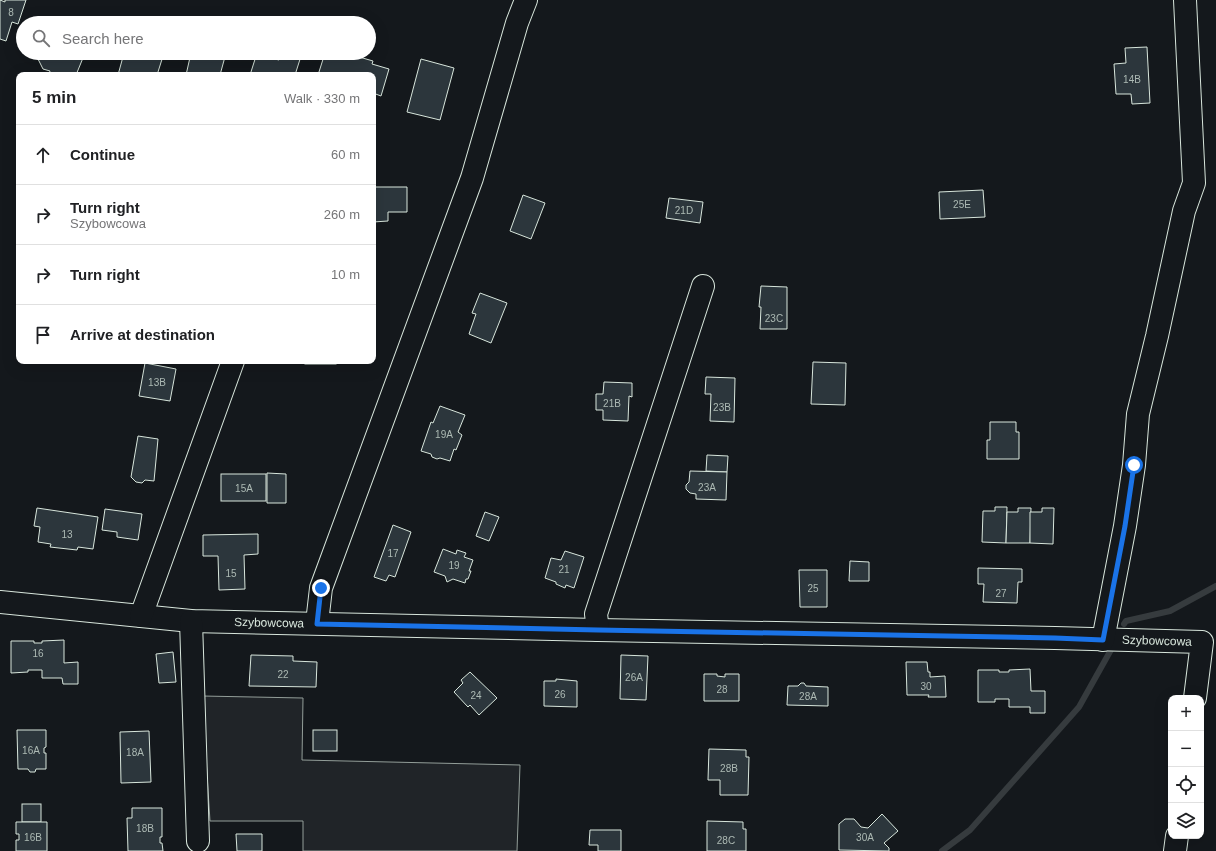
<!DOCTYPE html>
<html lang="en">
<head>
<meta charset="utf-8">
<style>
	body { margin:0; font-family:Helvetica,sans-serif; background:#f2f2f2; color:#202124 }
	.controls { position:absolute; right:12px; bottom:12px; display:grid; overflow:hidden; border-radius:8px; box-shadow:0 4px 16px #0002 }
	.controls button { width:36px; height:36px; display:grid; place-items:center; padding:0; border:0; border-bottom:1px solid #e0e0e0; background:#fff; color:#202124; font:20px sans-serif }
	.stop { position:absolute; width:12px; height:12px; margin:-9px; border:3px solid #1a73e8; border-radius:50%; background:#fff }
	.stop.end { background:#1a73e8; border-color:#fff; box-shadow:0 1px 4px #0008 }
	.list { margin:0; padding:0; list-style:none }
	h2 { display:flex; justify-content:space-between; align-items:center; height:52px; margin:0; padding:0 16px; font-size:17px }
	h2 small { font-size:13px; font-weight:400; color:#757577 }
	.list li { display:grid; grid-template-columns:26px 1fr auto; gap:12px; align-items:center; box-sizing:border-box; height:60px; padding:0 16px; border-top:1px solid #e0e0e0 }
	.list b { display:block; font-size:15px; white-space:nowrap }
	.list p { margin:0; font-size:13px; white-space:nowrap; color:#757577 }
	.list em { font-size:13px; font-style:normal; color:#757577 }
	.icon { flex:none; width:22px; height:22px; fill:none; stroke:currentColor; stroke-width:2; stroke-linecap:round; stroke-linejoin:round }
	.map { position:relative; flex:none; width:1216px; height:851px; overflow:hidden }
	.search { position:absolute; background:#fff; box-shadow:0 4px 16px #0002; left:16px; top:16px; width:360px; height:44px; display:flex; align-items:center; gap:10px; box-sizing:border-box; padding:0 14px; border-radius:22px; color:#757577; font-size:15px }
	.panel { position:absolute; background:#fff; box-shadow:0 4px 16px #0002; left:16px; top:72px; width:360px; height:292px; border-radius:8px }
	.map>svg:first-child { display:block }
	.green { fill:#202428; stroke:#939e99 }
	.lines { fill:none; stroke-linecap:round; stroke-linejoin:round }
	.stream { stroke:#363b3e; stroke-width:6 }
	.building { fill:#2c363c; stroke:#d8e6dc }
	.minor-casing { stroke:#d8e6dc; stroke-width:24 }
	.minor { stroke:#14181c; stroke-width:22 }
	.route { stroke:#1a73e8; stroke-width:5 }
	.labels { text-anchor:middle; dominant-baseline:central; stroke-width:3; stroke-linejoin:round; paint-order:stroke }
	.number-label { font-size:10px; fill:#adbab4 }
	.street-label { font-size:12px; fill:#d8e6dc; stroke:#14181c }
</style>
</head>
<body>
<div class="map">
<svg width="1216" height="851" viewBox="0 0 1216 851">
	<rect width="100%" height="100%" fill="#14181c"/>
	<path class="green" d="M202,696L303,698L302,760L520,765L517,851H303V821H210Z"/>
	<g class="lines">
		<g class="stream">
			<path d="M1124,624L1126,621L1170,611L1216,586"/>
			<path d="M942,851L970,830L1079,707L1112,648"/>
		</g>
	</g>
	<g class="building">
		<path d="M0,0L5,2V0H26L18,24L12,22L6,41L0,39Z"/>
		<path d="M1147,47L1150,103L1132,104L1131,94H1116L1114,64L1126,63L1125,48Z"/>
		<path d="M39,53H85L76,75H49L50,71L43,69L38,59Z"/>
		<path d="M124,53H164L157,75L150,73V75H118Z"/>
		<path d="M191,53H226L220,75H186Z"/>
		<path d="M257,53H265L272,55L271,58L279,60L281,53H302L295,75H250Z"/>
		<path d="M325,53H335L348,57L349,54L373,61L372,64L389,69L381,96L373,93V75H318Z"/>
		<path d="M421,59L454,68L440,120L407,112Z"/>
		<path d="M373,187H407V212H388V221L373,222Z"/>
		<path d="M983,190L985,217L940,219L939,192Z"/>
		<path d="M523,195L545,203L531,239L510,231Z"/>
		<path d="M669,198L703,202L700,223L666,218Z"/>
		<path d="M761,286L787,287V329H760L761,307H759Z"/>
		<path d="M480,293L507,303L491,343L469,334L476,314L472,313Z"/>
		<rect x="305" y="361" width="31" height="3"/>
		<path d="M813,362L846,363L845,405L811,404Z"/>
		<path d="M145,363L176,369L170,401L139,396Z"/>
		<path d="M706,377L735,378L734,422L710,421L711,394H705Z"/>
		<path d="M604,382L632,383V397L629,396L628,421L603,420V410H596V394H603Z"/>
		<path d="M440,406L465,415L458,432L462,435L456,450L454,449L450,461L440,458L437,459L432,457L431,454L421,451L431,422L433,423Z"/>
		<path d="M990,422H1016V432H1019V459H987V440H990Z"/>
		<path d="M138,436L158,439L154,481L145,480L142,483L136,482L131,477Z"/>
		<path d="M707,455L728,456L727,472L706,471Z"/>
		<path d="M690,471L727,472L726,500L696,499V494L690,493L686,489V485L689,482Z"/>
		<path d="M267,473L286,474V503H267Z"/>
		<rect x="221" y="474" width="45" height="27"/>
		<path d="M995,507H1007L1006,543L982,542L983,511H995Z"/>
		<path d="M37,508L98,517L93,549L78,547L77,550L50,547L51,544L38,542L40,527L34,526Z"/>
		<path d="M1018,508H1031L1030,543H1006L1007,512H1018Z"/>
		<path d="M1042,508H1054L1053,544L1030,543V512H1042Z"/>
		<path d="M105,509L142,514L138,540L117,537V532L102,530Z"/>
		<path d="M485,512L499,517L489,541L476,536Z"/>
		<path d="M393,525L411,532L395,577L389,575L386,581L374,577Z"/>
		<path d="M258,534V554L244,555L245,589L219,590L218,556H203V535Z"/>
		<path d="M443,549L456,554L457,550L466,553L464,557L473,560L469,571H471L468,579H466L465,583L453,579L447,582L445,576L434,572Z"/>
		<path d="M565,551L584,557L574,588L566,585L565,588L556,584V582L545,578L551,558L561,560Z"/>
		<path d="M850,561L869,562V581H849Z"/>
		<path d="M978,568L1022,569V582H1018L1017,603L983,602L984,584H978Z"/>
		<path d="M799,570H827V607H800Z"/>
		<path d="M64,640V663L78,662V684H63L62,678H42V670H28V672L11,673V641H34V643H42V641Z"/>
		<path d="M173,652L176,682L159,683L156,654Z"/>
		<path d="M251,655L293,656V661L317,662L316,687L249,686Z"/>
		<path d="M621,655L648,656L646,700L620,699Z"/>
		<path d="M906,662H927L928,672H930V677L945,676L946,697H928L929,695H907Z"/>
		<path d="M1030,669L1031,691H1045V713H1030V707H1009V699H995V702H978V670H999V672H1009V670Z"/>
		<path d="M470,672L497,698L479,715L470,705L468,707L454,692L463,683L461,680Z"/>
		<path d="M704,674H717V676L725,677V674H739V701H704Z"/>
		<path d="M556,679L577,681V707L544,706V681H556Z"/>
		<path d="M801,683H804L806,686L828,687V706L787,705L788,686H798Z"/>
		<path d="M17,730H46V747L44,748V753H46V769H36L35,772H30L28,769H18Z"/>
		<rect x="313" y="730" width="24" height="21"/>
		<path d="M149,731L151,782L121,783L120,732Z"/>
		<path d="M709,749L746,750V757H749L748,795H720V780H708Z"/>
		<rect x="22" y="804" width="19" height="18"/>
		<path d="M132,808H162V837H160V843H162L163,851H128L127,818H132Z"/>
		<path d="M882,814L898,831L884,843L889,848V851L839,850V824L845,819H854L861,827L868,828Z"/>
		<path d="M707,821L743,822V829H746V851H707Z"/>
		<path d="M16,822H47V851H16V840H19V834H16Z"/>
		<path d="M590,830H621V851H598V845H589Z"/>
		<path d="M236,834H262V851H237Z"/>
	</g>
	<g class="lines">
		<defs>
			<g id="minor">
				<path id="s1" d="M0,602L191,621L598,630L1055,638L1202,642L1195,698"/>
				<path d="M141,616L233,361"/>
				<path d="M191,621L198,841"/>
				<path d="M317,623L321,588L472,178L517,23L526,0"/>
				<path d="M598,630L596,614L703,286"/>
				<path d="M1103,640L1125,526L1134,465L1138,414L1157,336L1184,211L1194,183L1185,0"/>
				<path d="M1175,851L1177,836"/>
			</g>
		</defs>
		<use href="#minor" class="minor-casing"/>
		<use href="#minor" class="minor"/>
	</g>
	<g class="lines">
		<path class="route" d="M321,588L317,624L598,630L1055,638L1103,640L1125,526L1134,465"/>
	</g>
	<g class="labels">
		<g class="number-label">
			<text x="11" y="12">8</text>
			<text x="1132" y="79">14B</text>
			<text x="962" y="204">25E</text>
			<text x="684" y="210">21D</text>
			<text x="774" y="318">23C</text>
			<text x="157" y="382">13B</text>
			<text x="612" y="403">21B</text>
			<text x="722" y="407">23B</text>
			<text x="444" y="434">19A</text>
			<text x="707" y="487">23A</text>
			<text x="244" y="488">15A</text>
			<text x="67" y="534">13</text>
			<text x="393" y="553">17</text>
			<text x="454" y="565">19</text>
			<text x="564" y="569">21</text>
			<text x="231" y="573">15</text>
			<text x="813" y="588">25</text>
			<text x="1001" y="593">27</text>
			<text x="38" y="653">16</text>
			<text x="283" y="674">22</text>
			<text x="634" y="677">26A</text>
			<text x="926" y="686">30</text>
			<text x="722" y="689">28</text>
			<text x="560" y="694">26</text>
			<text x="476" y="695">24</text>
			<text x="808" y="696">28A</text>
			<text x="31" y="750">16A</text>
			<text x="135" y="752">18A</text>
			<text x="729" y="768">28B</text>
			<text x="145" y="828">18B</text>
			<text x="33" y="837">16B</text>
			<text x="865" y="837">30A</text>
			<text x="726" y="840">28C</text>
		</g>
		<g class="street-label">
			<text stroke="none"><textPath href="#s1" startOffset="270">Szybowcowa</textPath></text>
			<text stroke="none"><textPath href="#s1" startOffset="1158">Szybowcowa</textPath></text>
		</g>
	</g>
</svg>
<div class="controls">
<button>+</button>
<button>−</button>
<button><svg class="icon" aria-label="locate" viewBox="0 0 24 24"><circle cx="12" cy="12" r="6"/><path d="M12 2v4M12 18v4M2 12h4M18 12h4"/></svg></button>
<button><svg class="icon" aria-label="layers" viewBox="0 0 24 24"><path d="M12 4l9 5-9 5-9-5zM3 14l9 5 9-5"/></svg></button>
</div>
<div class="stop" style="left:1134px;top:465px"></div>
<div class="stop end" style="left:321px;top:588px"></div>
<div class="search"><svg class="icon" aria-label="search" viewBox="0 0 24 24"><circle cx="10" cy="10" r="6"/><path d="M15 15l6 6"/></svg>Search here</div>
<section class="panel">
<h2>5 min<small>Walk · 330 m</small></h2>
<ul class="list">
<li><svg class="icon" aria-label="ahead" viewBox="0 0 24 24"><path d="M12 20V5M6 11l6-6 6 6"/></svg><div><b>Continue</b></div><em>60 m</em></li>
<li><svg class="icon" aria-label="right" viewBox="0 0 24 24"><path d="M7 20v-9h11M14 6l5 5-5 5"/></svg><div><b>Turn right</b><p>Szybowcowa</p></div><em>260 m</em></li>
<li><svg class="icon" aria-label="right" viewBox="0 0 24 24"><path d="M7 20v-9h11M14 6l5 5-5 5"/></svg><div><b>Turn right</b></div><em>10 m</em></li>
<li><svg class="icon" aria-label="arrive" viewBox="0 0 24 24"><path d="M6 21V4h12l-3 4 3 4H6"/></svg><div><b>Arrive at destination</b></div></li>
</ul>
</section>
</div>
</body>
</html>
